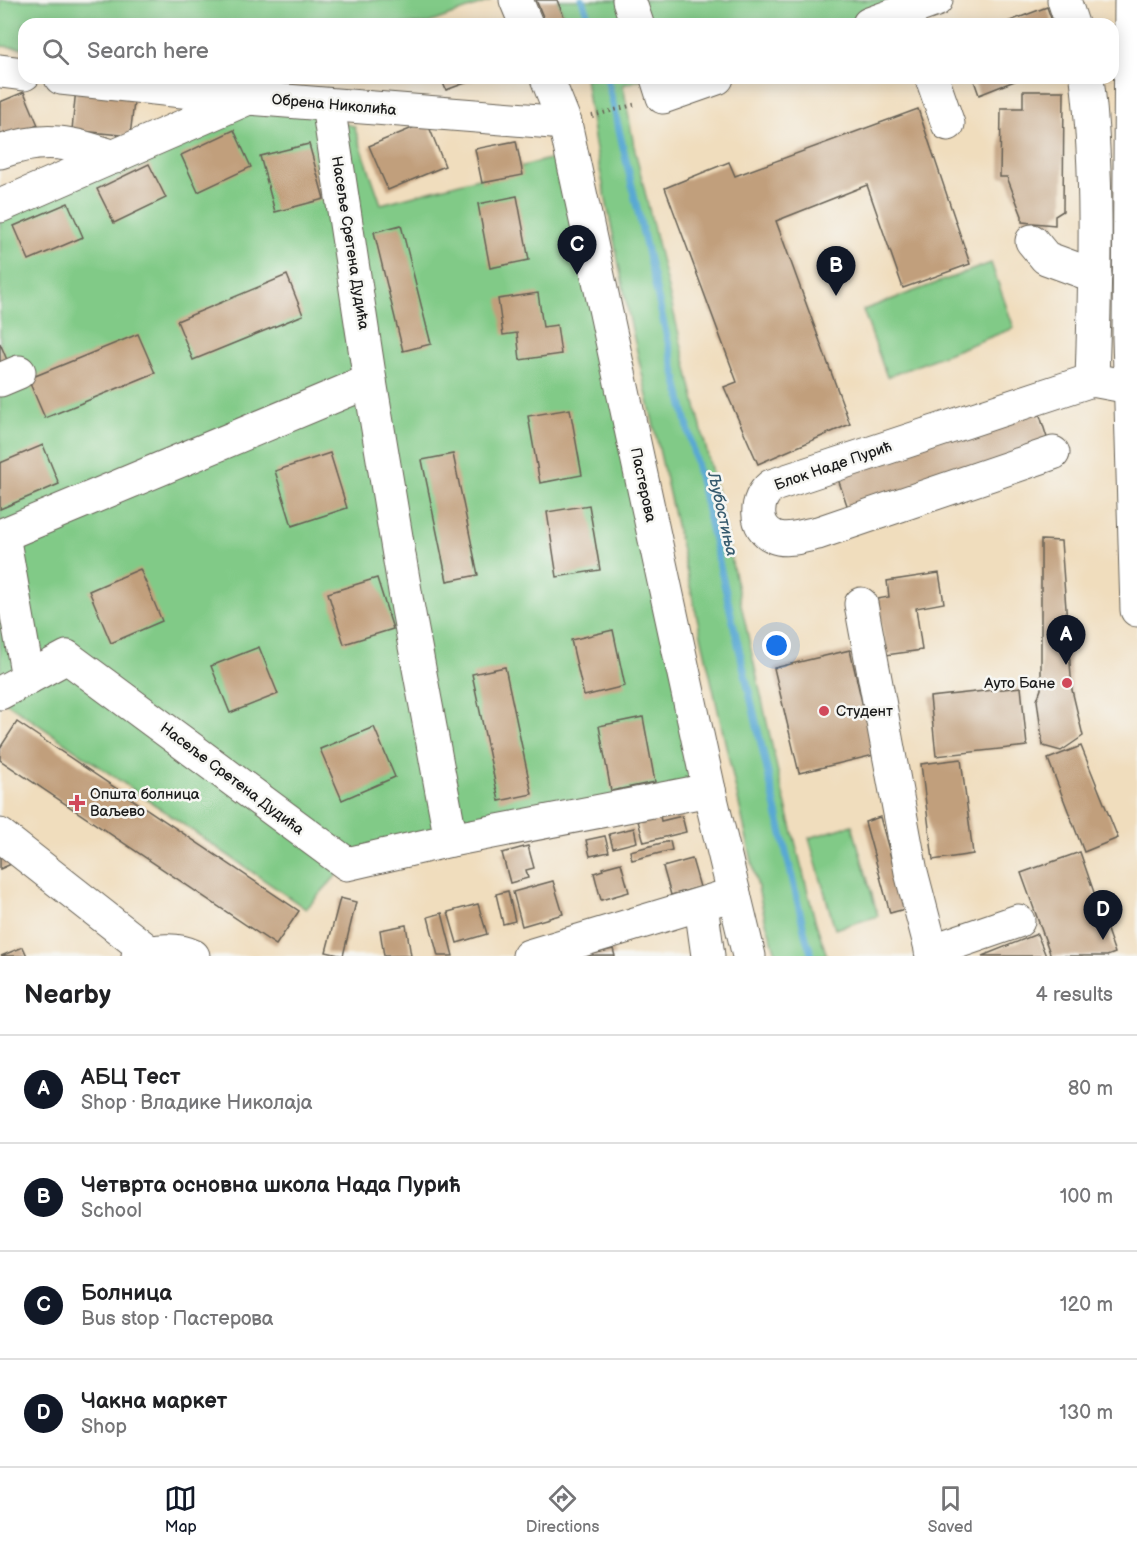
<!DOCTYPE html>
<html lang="en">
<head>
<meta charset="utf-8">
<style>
	body { margin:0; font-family:"Balsamiq Sans",sans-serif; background:#f6f6f6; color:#202124 }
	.you { position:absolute; left:777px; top:646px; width:21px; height:21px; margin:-15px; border:4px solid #fff; border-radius:50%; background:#1a73e8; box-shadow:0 0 0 9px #1a73e833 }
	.badge { display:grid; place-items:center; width:39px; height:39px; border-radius:50%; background:#111827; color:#fff; font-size:20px; font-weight:700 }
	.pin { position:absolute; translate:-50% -50px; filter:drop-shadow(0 2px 3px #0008) }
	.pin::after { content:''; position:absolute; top:32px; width:21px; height:18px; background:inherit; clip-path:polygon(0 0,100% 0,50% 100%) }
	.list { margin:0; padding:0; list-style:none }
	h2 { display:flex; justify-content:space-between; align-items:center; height:78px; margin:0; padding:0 24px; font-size:26px }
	h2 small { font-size:20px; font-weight:400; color:#757577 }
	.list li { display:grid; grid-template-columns:39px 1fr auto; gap:18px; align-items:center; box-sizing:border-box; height:108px; padding:0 24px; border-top:2px solid #e0e0e0 }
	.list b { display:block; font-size:22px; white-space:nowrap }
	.list p { margin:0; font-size:20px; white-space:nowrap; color:#757577 }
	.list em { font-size:20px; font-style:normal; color:#757577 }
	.icon { flex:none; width:33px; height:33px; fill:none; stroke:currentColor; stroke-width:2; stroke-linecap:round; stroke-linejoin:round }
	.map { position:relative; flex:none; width:1137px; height:956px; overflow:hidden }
	.search { position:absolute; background:#fff; box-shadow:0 3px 15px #0003; left:18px; right:18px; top:18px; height:66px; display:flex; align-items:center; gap:15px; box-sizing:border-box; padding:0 21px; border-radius:18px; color:#757577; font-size:22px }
	.sheet { height:510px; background:#fff }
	nav { display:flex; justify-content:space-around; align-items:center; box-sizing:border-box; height:84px; border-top:2px solid #e0e0e0; background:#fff; font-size:16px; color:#757577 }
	nav a { display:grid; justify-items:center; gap:3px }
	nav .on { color:#111827 }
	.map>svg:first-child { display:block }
	.green { fill:#81ca87; stroke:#4e7352; stroke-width:1.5 }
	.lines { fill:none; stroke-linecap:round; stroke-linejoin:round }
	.stream { stroke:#59a8d3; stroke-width:7 }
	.building { fill:#c19f7b }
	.minor-casing { stroke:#666054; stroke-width:35 }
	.major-casing { stroke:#666054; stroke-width:35 }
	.path { stroke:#666054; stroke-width:4; stroke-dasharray:1.5 4.5; stroke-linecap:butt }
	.minor { stroke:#fff; stroke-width:33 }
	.major { stroke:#fff; stroke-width:33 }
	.poi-dot { fill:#d1495b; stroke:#f6f6f2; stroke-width:2 }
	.labels { text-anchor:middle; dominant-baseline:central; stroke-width:5; stroke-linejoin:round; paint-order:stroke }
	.street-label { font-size:15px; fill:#1c1c1c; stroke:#f6f6f2 }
	.poi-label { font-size:15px; fill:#1c1c1c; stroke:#f6f6f2; text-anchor:start }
	.water-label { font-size:16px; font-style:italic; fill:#375b6e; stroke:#f6f6f2 }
</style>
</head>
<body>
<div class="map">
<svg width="1137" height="956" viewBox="0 0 1137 956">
	<rect width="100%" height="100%" fill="#f6f6f2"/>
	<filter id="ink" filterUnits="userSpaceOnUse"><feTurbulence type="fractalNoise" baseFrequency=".0167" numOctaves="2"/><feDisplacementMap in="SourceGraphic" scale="12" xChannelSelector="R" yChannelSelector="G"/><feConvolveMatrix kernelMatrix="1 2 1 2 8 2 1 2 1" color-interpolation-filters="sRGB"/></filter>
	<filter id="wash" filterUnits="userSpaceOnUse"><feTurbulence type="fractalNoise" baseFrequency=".008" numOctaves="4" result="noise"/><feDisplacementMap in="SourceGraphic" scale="24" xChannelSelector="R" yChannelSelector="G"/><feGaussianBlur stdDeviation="1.35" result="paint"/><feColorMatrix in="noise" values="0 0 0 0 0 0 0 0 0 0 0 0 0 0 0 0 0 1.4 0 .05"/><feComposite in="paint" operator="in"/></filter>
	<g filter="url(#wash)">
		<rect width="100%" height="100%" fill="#f0ddbd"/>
		<g class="green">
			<path d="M0,0H490V1L426,24H24V48L0,46Z"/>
			<path d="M557,0H936L869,24H567Z"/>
			<path d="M585,78H645L623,85L634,146L716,490L780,782L815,920L827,956H777L765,919L629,316L595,144Z"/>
			<path d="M248,98L354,126L381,204L572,153L709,790L347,864L306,909L0,698V206Z"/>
			<path d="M991,263L1014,328L887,377L863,310Z"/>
			<path d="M852,825L878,916L835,929L809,838Z"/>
		</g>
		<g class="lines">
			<g class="stream">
				<path d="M582,0L591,24"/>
				<path d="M607,78L806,938L812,956"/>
			</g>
		</g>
		<g id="blocks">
			<g class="building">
				<path d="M536,0H557L567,24H546Z"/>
				<path d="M1047,7L1053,24H1002Z"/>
				<path d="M441,78H479L446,90Z"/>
				<path d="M973,78H1022L979,95Z"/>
				<path d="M76,88L135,94L130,136L72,130Z"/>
				<path d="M1023,91H1064L1063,211L1055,216V225L1022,222V216L1007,177H1000L1001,108H1023Z"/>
				<path d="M24,92L38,125L0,141V102Z"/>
				<path d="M918,109L970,264L903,288L867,185L776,221L850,424L758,464L724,387L737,382L665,188L729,162L735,176Z"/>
				<path d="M427,122L445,166L388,190L369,146Z"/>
				<path d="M234,130L251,167L198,192L181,155Z"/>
				<path d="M516,141L523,175L482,183L475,149Z"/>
				<path d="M309,144L324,199L275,212L260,156Z"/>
				<path d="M149,164L166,198L114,223L97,189Z"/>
				<path d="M517,196L529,260L490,268L478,204Z"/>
				<path d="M68,203L83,237L29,260L14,226Z"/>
				<path d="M401,225L431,344L403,351L374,232Z"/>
				<path d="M287,275L303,315L193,360L177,321Z"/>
				<path d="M538,293L543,327L557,325L561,354L520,360L517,333L503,335L498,299Z"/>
				<path d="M138,334L155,373L45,418L28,379Z"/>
				<path d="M0,343L7,360L0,363Z"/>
				<path d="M1037,406L1049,444L849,511L836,473Z"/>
				<path d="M570,409L582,475L540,483L528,416Z"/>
				<path d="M43,445L59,484L0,509V463Z"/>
				<path d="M330,453L347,508L292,526L275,471Z"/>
				<path d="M453,454L478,575L447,581L422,460Z"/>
				<path d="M589,505L600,570L557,577L547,512Z"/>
				<path d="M1041,540L1061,541L1072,690L1083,736L1061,751L1043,746L1037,700L1041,689Z"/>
				<path d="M140,569L162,621L111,643L89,591Z"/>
				<path d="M939,573L944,603L916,608L922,650L886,655L877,599L889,597L887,581Z"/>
				<path d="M377,578L393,629L344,644L328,593Z"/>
				<path d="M613,630L625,686L584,696L571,640Z"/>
				<path d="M259,647L278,694L230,713L211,666Z"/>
				<path d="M850,650L874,755L799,773L774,668Z"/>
				<path d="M505,667L532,794L499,801L472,674Z"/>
				<path d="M1021,687L1027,746L936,756L930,697Z"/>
				<path d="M643,717L655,782L611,791L599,726Z"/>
				<path d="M17,722L299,911L276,945L0,760V748Z"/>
				<path d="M374,727L395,777L342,800L320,749Z"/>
				<path d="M1081,746L1118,838L1084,852L1048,759Z"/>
				<path d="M961,759L973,854L933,860L921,764Z"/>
				<path d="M660,816L661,821L682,816L686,832L644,842L638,821Z"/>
				<path d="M880,817L905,909L890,913L865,822Z"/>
				<path d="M634,828L637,842L613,848L609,834Z"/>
				<path d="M605,836L609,852L590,856L586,840Z"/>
				<path d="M670,841L672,850L632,860L630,851Z"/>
				<path d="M0,845L20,860L0,869Z"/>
				<path d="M528,846L534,868L526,870L528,878L510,883L502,853Z"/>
				<path d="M1080,852L1115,953L1107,956H1051L1021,873Z"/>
				<path d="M692,859L700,887L671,895L663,867Z"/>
				<path d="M621,863L629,892L601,900L594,873L603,870L602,868Z"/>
				<path d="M553,881L563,914L522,926L513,892Z"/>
				<path d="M508,891L515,921L503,924L496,894Z"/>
				<path d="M340,898L356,902L343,956L326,952Z"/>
				<path d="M478,904L487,934L457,943L448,912Z"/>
				<path d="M442,913L453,956H438L428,917Z"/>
				<path d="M406,925L411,956H384L380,930Z"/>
				<path d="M1037,934L1046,956H982Z"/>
				<path d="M23,947L27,956H1Z"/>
				<path d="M613,949L615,956H588V955Z"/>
			</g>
		</g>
	</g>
	<g filter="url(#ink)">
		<use href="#blocks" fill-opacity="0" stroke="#666054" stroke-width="1.5"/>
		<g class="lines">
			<defs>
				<g id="minor">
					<path d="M516,0L526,24"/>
					<path d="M629,0L637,24"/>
					<path d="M1064,0L1072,24"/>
					<path d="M869,24L936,0"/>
					<path d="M0,71L24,74"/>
					<path d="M61,78L248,98L565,123"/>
					<path d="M547,78L565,123L709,790L749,956"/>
					<path d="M657,78L663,97L717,78"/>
					<path d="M932,78L948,124"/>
					<path d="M1087,78C1099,178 1095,279 1092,380"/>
					<path d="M328,105L370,381L408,609L451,840L709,790"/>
					<path d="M0,152C46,135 71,143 115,157"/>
					<path d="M0,206L246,99"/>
					<path d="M1032,241L1046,258L1095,276"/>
					<path d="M0,380L19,372"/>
					<path d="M1053,453L818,533C806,535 787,542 775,537C753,528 755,499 771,486L1092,380L1130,387"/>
					<path d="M3,535L28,678"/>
					<path d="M0,536L370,381"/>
					<path d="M861,604L911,872L933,956"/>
					<path d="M0,693L67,657L347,864L451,840"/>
					<path d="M0,835L149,952"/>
					<path d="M701,905L708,956"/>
					<path d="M931,951L1018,921"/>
					<path d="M138,956C155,950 177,948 193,956"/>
					<path d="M529,956L734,894"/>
				</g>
				<path id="major" d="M1131,0L1129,337L1137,610"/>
			</defs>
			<use href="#minor" class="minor-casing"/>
			<use href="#major" class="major-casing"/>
			<path class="path" d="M592,116L637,104"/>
			<use href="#minor" class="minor"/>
			<use href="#major" class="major"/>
		</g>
	</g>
	<g class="poi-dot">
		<circle cx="1067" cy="683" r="6"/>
		<circle cx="824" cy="711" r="6"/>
		<path d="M74 794h6v6h6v6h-6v6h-6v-6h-6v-6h6z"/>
	</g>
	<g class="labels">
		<g class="street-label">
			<text transform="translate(334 105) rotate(5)">Обрена Николића</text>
			<text transform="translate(350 243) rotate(81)">Насеље Сретена Дудића</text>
			<text transform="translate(833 466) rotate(-19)">Блок Наде Пурић</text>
			<text transform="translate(643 485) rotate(78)">Пастерова</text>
			<text transform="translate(232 779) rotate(37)">Насеље Сретена Дудића</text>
		</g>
		<g class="poi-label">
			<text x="1055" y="683" text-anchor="end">Ауто Бане</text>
			<text x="836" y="711">Студент</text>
			<text x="90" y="794">Општа болница<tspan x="90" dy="17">Ваљево</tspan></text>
		</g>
		<g class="water-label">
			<text transform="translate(722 514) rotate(77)">Љубостиња</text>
		</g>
	</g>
</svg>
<div class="you"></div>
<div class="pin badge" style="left:1066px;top:665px">A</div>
<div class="pin badge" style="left:836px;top:296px">B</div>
<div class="pin badge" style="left:577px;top:275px">C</div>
<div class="pin badge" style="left:1103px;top:940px">D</div>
<div class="search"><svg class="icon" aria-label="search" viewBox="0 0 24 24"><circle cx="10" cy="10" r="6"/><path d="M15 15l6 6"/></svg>Search here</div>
</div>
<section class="sheet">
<h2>Nearby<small>4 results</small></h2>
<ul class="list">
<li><span class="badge">A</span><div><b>АБЦ Тест</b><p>Shop · Владике Николаја</p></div><em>80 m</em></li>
<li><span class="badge">B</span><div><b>Четврта основна школа Нада Пурић</b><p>School</p></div><em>100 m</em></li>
<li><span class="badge">C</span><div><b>Болница</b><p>Bus stop · Пастерова</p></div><em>120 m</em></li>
<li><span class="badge">D</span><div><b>Чакна маркет</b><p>Shop</p></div><em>130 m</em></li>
</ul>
</section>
<nav>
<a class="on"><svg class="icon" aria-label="map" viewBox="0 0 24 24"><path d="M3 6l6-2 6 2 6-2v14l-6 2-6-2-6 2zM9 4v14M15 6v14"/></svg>Map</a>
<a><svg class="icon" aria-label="directions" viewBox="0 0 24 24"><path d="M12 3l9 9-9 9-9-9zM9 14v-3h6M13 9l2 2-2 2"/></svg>Directions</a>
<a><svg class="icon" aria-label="saved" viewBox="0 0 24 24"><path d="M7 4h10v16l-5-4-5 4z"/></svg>Saved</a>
</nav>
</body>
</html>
